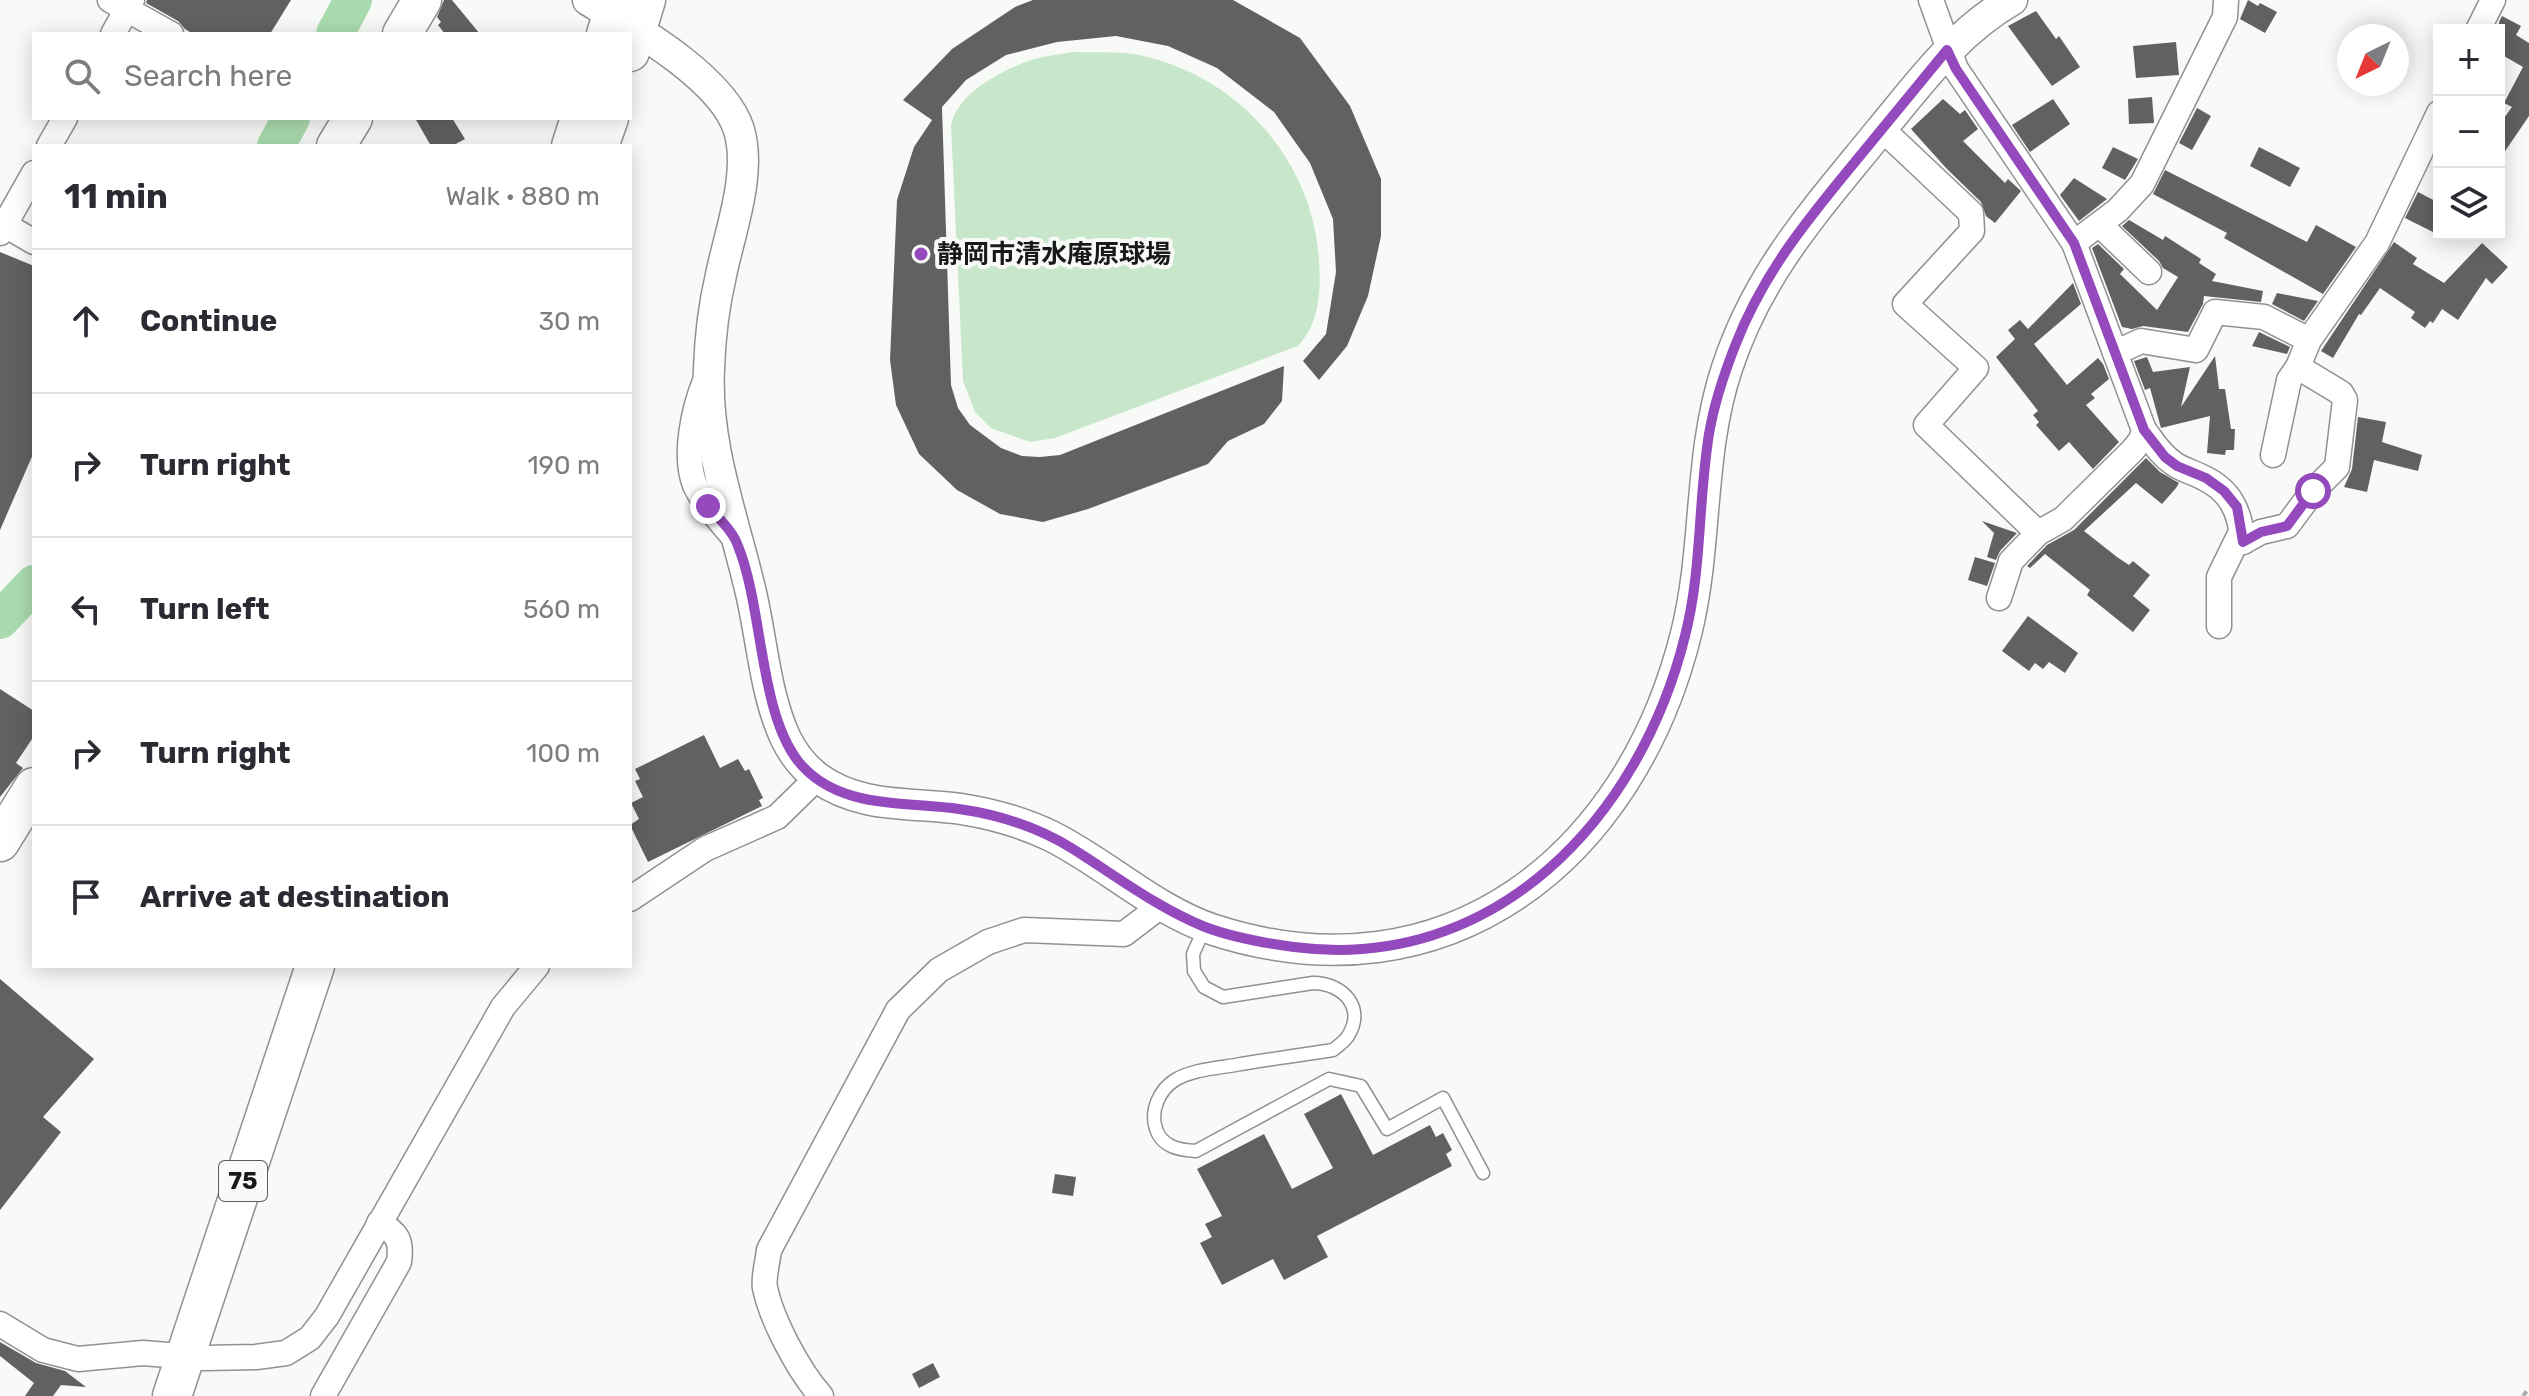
<!DOCTYPE html>
<html lang="en">
<head>
<meta charset="utf-8">
<style>
	body { margin:0; font-family:Rubik,"Noto Sans JP",sans-serif; background:#f7f7f7; color:#2b2b33 }
	.controls { position:absolute; right:24px; top:24px; display:grid; overflow:hidden; border-radius:0px; box-shadow:0 4px 20px #0003 }
	.controls button { width:72px; height:72px; display:grid; place-items:center; padding:0; border:0; border-bottom:2px solid #e1e1e2; background:#fff; color:#2b2b33; font:40px sans-serif }
	.compass { position:absolute; left:2337px; top:24px; width:72px; height:72px; border-radius:50%; background:#fff; box-shadow:0 4px 20px #0003; rotate:223deg }
	.stop { position:absolute; width:24px; height:24px; margin:-18px; border:6px solid #944abc; border-radius:50%; background:#fff }
	.stop.end { background:#944abc; border-color:#fff; box-shadow:0 2px 8px #0008 }
	.list { margin:0; padding:0; list-style:none }
	h2 { display:flex; justify-content:space-between; align-items:center; height:104px; margin:0; padding:0 32px; font-size:34px }
	h2 small { font-size:26px; font-weight:400; color:#7c7c81 }
	.list li { display:grid; grid-template-columns:52px 1fr auto; gap:24px; align-items:center; box-sizing:border-box; height:144px; padding:0 32px; border-top:2px solid #e1e1e2 }
	.list b { display:block; font-size:30px; white-space:nowrap }
	.list em { font-size:26px; font-style:normal; color:#7c7c81 }
	.icon { flex:none; width:44px; height:44px; fill:none; stroke:currentColor; stroke-width:2; stroke-linecap:round; stroke-linejoin:round }
	.map { position:relative; flex:none; width:2529px; height:1396px; overflow:hidden }
	.search { position:absolute; background:#fff; box-shadow:0 4px 20px #0003; left:32px; top:32px; width:600px; height:88px; display:flex; align-items:center; gap:20px; box-sizing:border-box; padding:0 28px; border-radius:0px; color:#7c7c81; font-size:30px }
	.panel { position:absolute; background:#fff; box-shadow:0 4px 20px #0003; left:32px; top:144px; width:600px; height:824px; border-radius:0px }
	.map>svg:first-child { display:block }
	.green { fill:#c8e7ca }
	.lines { fill:none; stroke-linecap:round; stroke-linejoin:round }
	.river { stroke:#aadbaf; stroke-width:38 }
	.building { fill:#626063 }
	.service-casing { stroke:#8f928f; stroke-width:15 }
	.minor-casing { stroke:#8f928f; stroke-width:27 }
	.tertiary-casing { stroke:#8f928f; stroke-width:33 }
	.primary-casing { stroke:#8f928f; stroke-width:41 }
	.path { stroke:#acafac; stroke-width:4; stroke-dasharray:6 4; stroke-linecap:butt }
	.service { stroke:#fff; stroke-width:12 }
	.minor { stroke:#fff; stroke-width:24 }
	.tertiary { stroke:#fff; stroke-width:30 }
	.primary { stroke:#fff; stroke-width:38 }
	.route { stroke:#944abc; stroke-width:10 }
	.poi-dot { fill:#944abc; stroke:#f7faf7; stroke-width:3 }
	.labels { text-anchor:middle; dominant-baseline:central; stroke-width:8; stroke-linejoin:round; paint-order:stroke }
	.shield { fill:#f7faf7; stroke:#5b5d5b; stroke-width:2 }
	.shield-label { font-size:24px; font-weight:bold; fill:#181a18 }
	.poi-label { font-size:26px; font-weight:bold; fill:#181a18; stroke:#f7faf7; text-anchor:start }
</style>
</head>
<body>
<div class="map">
<svg width="2529" height="1396" viewBox="0 0 2529 1396">
	<rect width="100%" height="100%" fill="#f7faf7"/>
	<path class="green" d="M1072,52C1094,53 1118,51 1139,55C1237,75 1313,160 1319,260C1321,290 1320,323 1298,346L1055,438L1030,442L991,428L975,412L963,381L951,125C958,93 999,72 1028,61C1041,56 1058,55 1072,52Z"/>
	<g class="lines">
		<g class="river">
			<path d="M335,34L353,0"/>
			<path d="M276,146L291,118"/>
			<path d="M0,620L34,584"/>
		</g>
	</g>
	<g class="building">
		<path d="M147,0H291L270,34H193L185,29L178,21L146,3Z"/>
		<path d="M444,0H452L480,34H445L438,25L441,22L437,17Z"/>
		<path d="M1033,0H1233L1300,38L1350,106L1381,179V236L1368,296L1347,346L1319,380L1303,361L1326,334L1336,272L1333,219L1310,163L1274,112L1217,68L1168,46L1116,36L1057,42L1006,55L966,80L942,107L951,385L958,408L970,425L1001,448L1022,456L1040,457L1060,455L1284,366L1282,401L1264,424L1228,441L1208,464L1088,509L1043,522L1000,514L957,490L919,454L896,405L890,360L897,200L914,147L932,120L903,100L952,49L1015,7Z"/>
		<path d="M2248,0L2258,6L2260,3L2277,12L2265,33L2240,19Z"/>
		<path d="M2036,11L2056,39L2059,36L2080,67L2052,86L2008,26Z"/>
		<path d="M2502,16L2521,26L2516,35L2529,43V116L2499,160V125L2512,107L2504,103L2523,67L2504,56L2499,66V22Z"/>
		<path d="M2176,42L2179,75L2136,78L2133,46Z"/>
		<path d="M2152,97L2154,123L2129,124L2128,99Z"/>
		<path d="M1943,99L1960,114L1965,110L1978,129L1963,141L2005,183L2008,179L2021,191L1995,223L1986,216L1981,202L1946,168L1911,129Z"/>
		<path d="M2053,99L2070,124L2030,152L2012,125Z"/>
		<path d="M2197,108L2211,116L2192,150L2179,143Z"/>
		<path d="M415,118H452L465,139L452,146H431Z"/>
		<path d="M2113,147L2138,159L2125,180L2102,168Z"/>
		<path d="M2259,147L2300,168L2290,187L2250,166Z"/>
		<path d="M2165,170L2307,242L2316,225L2356,247L2323,294L2224,238L2227,233L2153,194Z"/>
		<path d="M2074,178L2107,199L2079,221L2060,195Z"/>
		<path d="M2418,192L2439,203V235L2405,218Z"/>
		<path d="M2129,220L2163,240L2165,236L2201,259L2199,263L2216,274L2212,281L2263,291L2261,302L2204,296L2203,304L2188,332L2143,326L2132,329L2122,327L2092,248L2098,244L2124,269L2120,274L2157,310L2178,277L2163,268L2159,261L2122,226Z"/>
		<path d="M2394,242L2417,258L2413,264L2444,283L2482,243L2508,267L2492,284L2486,278L2458,320L2442,309L2433,323L2430,321L2425,328L2411,318L2415,312L2380,288L2361,315L2359,314L2333,358L2321,351Z"/>
		<path d="M0,252L34,266V452L0,530Z"/>
		<path d="M2073,283L2081,304L2034,344L2067,385L2098,358L2103,364L2109,379L2091,394L2095,398L2086,405L2119,442L2093,469L2069,442L2059,451L2036,425L2039,422L2033,415L2038,411L1996,357L2015,339L2008,330L2020,320L2028,329Z"/>
		<path d="M2277,293L2318,301L2304,321L2272,304Z"/>
		<path d="M2259,332L2290,347L2287,354L2252,346Z"/>
		<path d="M2215,356L2219,389H2225L2231,429H2235L2234,450H2226L2225,455L2207,453L2210,416L2161,428L2150,388L2145,390L2134,361L2147,357L2153,372L2190,367L2181,407Z"/>
		<path d="M2358,417L2386,422L2382,442L2422,455L2418,471L2374,460L2367,492L2344,487L2352,469Z"/>
		<path d="M2146,458L2160,472L2179,483L2176,488L2162,504L2136,483L2084,531L2117,557L2129,565L2133,561L2150,575L2133,596L2150,610L2133,632L2087,595L2090,590L2045,554L2030,568L2027,566L2047,545L2074,530Z"/>
		<path d="M1982,521L2017,533L2000,551L1996,560L1987,557L1994,533Z"/>
		<path d="M1975,557L1995,563L1987,586L1968,580Z"/>
		<path d="M2028,616L2078,653L2065,673L2049,662L2043,669L2035,663L2029,671L2002,651Z"/>
		<path d="M0,689L34,711V736L16,763L23,768L0,797Z"/>
		<path d="M704,735L720,768L738,759L745,771L749,769L763,798L759,800L762,806L648,862L630,825L639,819L631,803L643,797L635,781L640,779L635,769Z"/>
		<path d="M0,979L94,1059L43,1117L61,1132L0,1210Z"/>
		<path d="M1341,1094L1373,1155L1430,1125L1436,1137L1443,1133L1452,1150L1446,1154L1452,1166L1317,1236L1328,1257L1284,1280L1273,1259L1222,1285L1200,1243L1212,1237L1205,1224L1222,1216L1197,1169L1264,1134L1292,1189L1333,1168L1304,1114Z"/>
		<path d="M1055,1174L1076,1177L1073,1196L1052,1193Z"/>
		<path d="M0,1342L36,1363L65,1371L86,1387L61,1385L53,1396H25L34,1383L0,1356Z"/>
		<path d="M933,1363L940,1377L919,1388L912,1374Z"/>
	</g>
	<g class="lines">
		<defs>
			<path id="service" d="M1205,927L1193,954L1194,971L1204,987L1223,997L1313,983C1343,983 1366,1008 1348,1036C1344,1042 1338,1046 1333,1050C1302,1055 1271,1059 1241,1064C1220,1068 1193,1069 1175,1080C1159,1090 1150,1111 1156,1129C1162,1147 1179,1150 1196,1151L1329,1079L1361,1086L1387,1129L1443,1098L1483,1173"/>
			<g id="minor">
				<path d="M110,0L171,34"/>
				<path d="M1931,0L1956,69L2074,243L2144,430L2141,440L2132,451L2063,519L2038,533L2011,561L1999,598"/>
				<path d="M2478,30L2493,0"/>
				<path d="M113,34L132,0"/>
				<path d="M1882,129L1971,213L1972,231L1905,304L1976,368L1926,425L2038,533"/>
				<path d="M49,146L65,118"/>
				<path d="M0,222L34,242"/>
				<path d="M2100,225L2149,272"/>
				<path d="M0,233L34,173"/>
				<path d="M2074,243L2118,210L2142,184L2225,17L2226,0"/>
				<path d="M2115,353L2141,341L2196,350L2215,312L2264,317L2309,340"/>
				<path d="M705,381C694,408 683,456 695,485C704,505 722,523 736,540"/>
				<path d="M2144,430C2153,442 2161,455 2173,463C2182,470 2193,472 2202,477C2231,490 2240,512 2243,542L2239,536L2219,577V626"/>
				<path d="M2273,455L2289,380L2298,367"/>
				<path d="M2243,542L2261,532L2287,526L2313,491L2337,467L2345,400L2341,393L2298,367L2309,340L2377,243L2439,113"/>
				<path d="M630,899L705,849L777,817L817,778"/>
				<path d="M0,1324L43,1350L78,1359L143,1353L205,1358L256,1357L286,1353L310,1338L327,1316L503,1007L537,966"/>
				<path d="M323,1396L399,1262C402,1241 398,1233 379,1223"/>
				<path d="M821,1396C799,1371 772,1321 765,1288C763,1277 768,1261 769,1250L898,1010L939,970L988,942L1024,930L1124,934L1162,905"/>
			</g>
			<path id="tertiary" d="M588,0C633,27 723,78 739,130C752,174 730,231 721,275C714,305 710,338 709,369C705,446 734,519 751,593C762,640 765,693 785,737C793,754 803,767 818,778C861,809 912,802 961,809C993,814 1022,822 1051,836C1107,864 1154,910 1214,930C1447,1005 1630,858 1686,634C1708,547 1698,455 1727,368C1759,271 1816,210 1879,132C1919,84 1956,32 2012,0"/>
			<g id="primary">
				<path d="M402,34L422,0"/>
				<path d="M606,34L617,0"/>
				<path d="M630,52L646,0"/>
				<path d="M336,146L353,118"/>
				<path d="M571,146L580,118"/>
				<path d="M599,146L609,118"/>
				<path d="M0,842L34,787"/>
				<path d="M172,1396L315,966"/>
			</g>
		</defs>
		<use href="#service" class="service-casing"/>
		<use href="#minor" class="minor-casing"/>
		<use href="#tertiary" class="tertiary-casing"/>
		<use href="#primary" class="primary-casing"/>
		<path class="path" d="M2523,1396L2529,1388"/>
		<use href="#service" class="service"/>
		<use href="#minor" class="minor"/>
		<use href="#tertiary" class="tertiary"/>
		<use href="#primary" class="primary"/>
	</g>
	<g class="lines">
		<path class="route" d="M708,506C718,518 733,531 738,546C763,607 759,711 798,761C837,810 905,801 959,809C1001,815 1038,827 1073,849C1116,876 1158,908 1205,927C1234,938 1264,943 1294,947C1495,973 1640,818 1685,636C1702,570 1698,501 1709,434C1714,404 1724,374 1735,346C1762,276 1803,225 1850,168C1883,128 1915,89 1947,50L1956,69L2074,243L2144,430L2165,457L2177,466L2206,478L2224,491L2237,507L2243,542L2261,532L2287,526L2313,491"/>
	</g>
	<circle class="poi-dot" cx="921" cy="254" r="8"/>
	<g class="labels">
		<rect class="shield" x="219" y="1161" width="48" height="40" rx="6"/>
		<g class="shield-label">
			<text x="243" y="1181">75</text>
		</g>
		<g class="poi-label">
			<text x="937" y="254">静岡市清水庵原球場</text>
		</g>
	</g>
</svg>
<div class="controls">
<button>+</button>
<button>−</button>
<button><svg class="icon" aria-label="layers" viewBox="0 0 24 24"><path d="M12 4l9 5-9 5-9-5zM3 14l9 5 9-5"/></svg></button>
</div>
<svg class="compass" viewBox="-18 -18 36 36"><path d="M0-13l5 13h-10z" fill="#e53935"/><path d="M0 13l5-13h-10z" fill="#7c7c81"/></svg>
<div class="stop" style="left:2313px;top:491px"></div>
<div class="stop end" style="left:708px;top:506px"></div>
<div class="search"><svg class="icon" aria-label="search" viewBox="0 0 24 24"><circle cx="10" cy="10" r="6"/><path d="M15 15l6 6"/></svg>Search here</div>
<section class="panel">
<h2>11 min<small>Walk · 880 m</small></h2>
<ul class="list">
<li><svg class="icon" aria-label="ahead" viewBox="0 0 24 24"><path d="M12 20V5M6 11l6-6 6 6"/></svg><div><b>Continue</b></div><em>30 m</em></li>
<li><svg class="icon" aria-label="right" viewBox="0 0 24 24"><path d="M7 20v-9h11M14 6l5 5-5 5"/></svg><div><b>Turn right</b></div><em>190 m</em></li>
<li><svg class="icon" aria-label="left" viewBox="0 0 24 24"><path d="M17 20v-9H6M10 6l-5 5 5 5"/></svg><div><b>Turn left</b></div><em>560 m</em></li>
<li><svg class="icon" aria-label="right" viewBox="0 0 24 24"><path d="M7 20v-9h11M14 6l5 5-5 5"/></svg><div><b>Turn right</b></div><em>100 m</em></li>
<li><svg class="icon" aria-label="arrive" viewBox="0 0 24 24"><path d="M6 21V4h12l-3 4 3 4H6"/></svg><div><b>Arrive at destination</b></div></li>
</ul>
</section>
</div>
</body>
</html>
